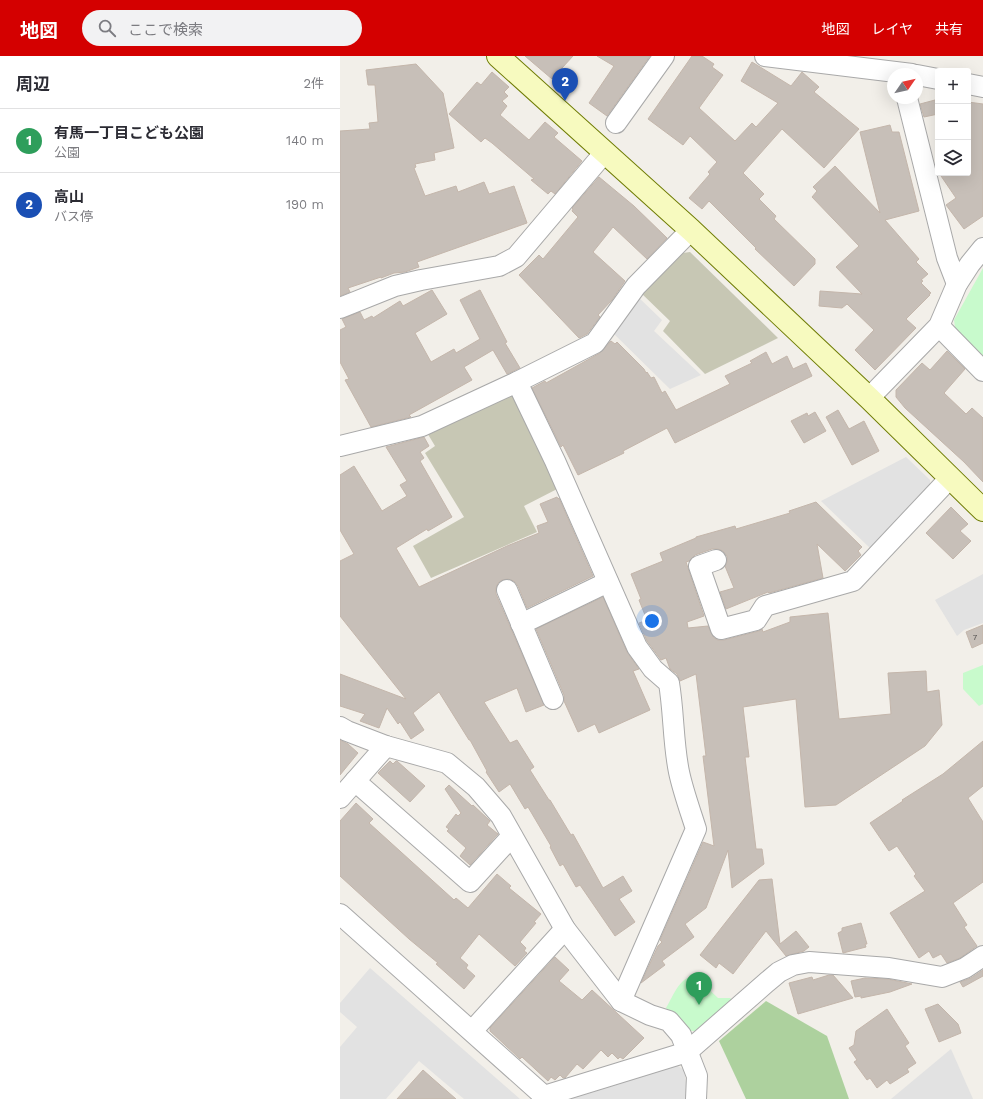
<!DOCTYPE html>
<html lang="ja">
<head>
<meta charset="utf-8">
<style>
	body { margin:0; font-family:"Work Sans","Noto Sans JP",sans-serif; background:#f2f2f3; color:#2b2b33 }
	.controls { position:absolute; right:12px; top:12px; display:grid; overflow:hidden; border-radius:4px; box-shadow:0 4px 16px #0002 }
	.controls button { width:36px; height:36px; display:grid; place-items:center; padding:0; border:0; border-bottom:1px solid #e1e1e2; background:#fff; color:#2b2b33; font:20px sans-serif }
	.compass { position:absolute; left:547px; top:12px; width:36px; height:36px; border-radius:50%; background:#fff; box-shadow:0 4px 16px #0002; rotate:56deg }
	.you { position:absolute; left:312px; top:565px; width:14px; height:14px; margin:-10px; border:3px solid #fff; border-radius:50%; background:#1a73e8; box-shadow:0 0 0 6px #1a73e833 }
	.badge { display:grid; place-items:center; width:26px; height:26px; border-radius:50%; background:#d40000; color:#fff; font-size:13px; font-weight:700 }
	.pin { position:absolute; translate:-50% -33px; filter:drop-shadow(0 1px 2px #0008) }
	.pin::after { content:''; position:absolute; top:21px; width:14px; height:12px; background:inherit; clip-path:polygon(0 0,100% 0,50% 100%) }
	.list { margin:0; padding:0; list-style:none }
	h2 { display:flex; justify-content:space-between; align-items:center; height:52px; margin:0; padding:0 16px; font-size:17px }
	h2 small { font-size:13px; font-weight:400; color:#7c7c81 }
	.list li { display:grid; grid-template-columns:26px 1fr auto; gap:12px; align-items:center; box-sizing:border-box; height:64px; padding:0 16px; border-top:1px solid #e1e1e2 }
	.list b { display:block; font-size:15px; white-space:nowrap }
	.list p { margin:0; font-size:13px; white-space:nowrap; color:#7c7c81 }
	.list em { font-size:13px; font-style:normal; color:#7c7c81 }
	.icon { flex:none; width:22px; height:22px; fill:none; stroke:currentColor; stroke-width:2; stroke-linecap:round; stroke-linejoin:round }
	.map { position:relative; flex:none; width:643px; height:1043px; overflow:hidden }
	header { display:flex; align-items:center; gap:24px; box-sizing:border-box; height:56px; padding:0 20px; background:#d40000; color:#fff }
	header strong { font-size:19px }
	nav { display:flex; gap:22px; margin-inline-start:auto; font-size:14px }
	.search { width:280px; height:36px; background:#f2f2f3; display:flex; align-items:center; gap:10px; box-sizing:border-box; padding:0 14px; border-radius:22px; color:#7c7c81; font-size:15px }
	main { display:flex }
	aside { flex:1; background:#fff }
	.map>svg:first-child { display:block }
	.construction { fill:#c7c7b4 }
	.forest { fill:#add19e }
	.park { fill:#c8facc }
	.parking { fill:#e2e2e2 }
	.building { fill:#c7bfb8; stroke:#c4b6ab }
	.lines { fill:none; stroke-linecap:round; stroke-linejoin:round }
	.street-casing { stroke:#a9a9a9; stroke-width:22 }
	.secondary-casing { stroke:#707d05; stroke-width:24 }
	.street { stroke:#fff; stroke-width:20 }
	.secondary { stroke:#f7fabf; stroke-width:22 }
	.labels { text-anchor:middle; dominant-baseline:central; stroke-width:4; stroke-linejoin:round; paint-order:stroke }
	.number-label { font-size:8px; fill:#4b4948 }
</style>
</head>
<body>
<header>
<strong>地図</strong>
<div class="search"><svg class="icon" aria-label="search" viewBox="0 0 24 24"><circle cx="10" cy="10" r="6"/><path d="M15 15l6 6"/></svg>ここで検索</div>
<nav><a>地図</a><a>レイヤ</a><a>共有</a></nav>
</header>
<main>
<aside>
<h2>周辺<small>2件</small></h2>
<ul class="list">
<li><span class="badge" style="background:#2e9e5b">1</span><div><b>有馬一丁目こども公園</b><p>公園</p></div><em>140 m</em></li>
<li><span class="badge" style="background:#1a4fb4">2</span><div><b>高山</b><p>バス停</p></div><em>190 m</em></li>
</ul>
</aside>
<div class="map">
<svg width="643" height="1043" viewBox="0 0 643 1043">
	<rect width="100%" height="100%" fill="#f2efe9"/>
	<g class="construction">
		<path d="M350,196L438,282L365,318L323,275L330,265L300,236L336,198Z"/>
		<path d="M165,335L174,338L221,431L184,450L197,476L91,522L73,490L124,461L85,397L95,390L86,375Z"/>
	</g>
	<path class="forest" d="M426,945L487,980L509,1043H406L379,985Z"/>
	<g class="park">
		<path d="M643,212V305L616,278L614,264Z"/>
		<path d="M643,609V648L639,650L623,633V617Z"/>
		<path d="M355,920L378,942H390L395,946L359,976L346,974L326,952C334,939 339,921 355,920Z"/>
	</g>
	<g class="parking">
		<path d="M297,240L322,264L314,275L361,319L330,333L271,275Z"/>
		<path d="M566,401L590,424V431L530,492L481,445Z"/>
		<path d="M643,518V567L624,574L617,580L595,544Z"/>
		<path d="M30,912L180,1043H124L79,1005L46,1043H0V991L17,971L0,956V947Z"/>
		<path d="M611,993L633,1043H551Z"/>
		<path d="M332,1006L344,1014L348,1039V1043H219Z"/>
	</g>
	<g class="building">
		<path d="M185,0H233L212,23Z"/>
		<path d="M257,0H310L267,60L249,47L274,10Z"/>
		<path d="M352,0H362L374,8L372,11L383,19L359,52L395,85L412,67L416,71L438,47L401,25L412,6L451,30L462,16L479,31L474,36L519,73L484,112L442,73L403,117L424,138L419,143L436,160L434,163L475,203V208L454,230L415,193L416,192L369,145L362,153L349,142L370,118L368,116L377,106L350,80L343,89L308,63Z"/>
		<path d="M76,8L103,37L114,92L94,97L95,104L75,108L76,111L74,112L85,140L116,130L118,136L144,126L149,138L174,130L187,167L77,206L79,211L65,216L54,217L41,222V221L8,232L10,236L0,240V75L30,73L29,67L38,66L35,29H28L26,14Z"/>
		<path d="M152,16L169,31L164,36L168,40L162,45L167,50L160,59L189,84L205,66L218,77L214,81L242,105L215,138L211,135L208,138L191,124L194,123L152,87L145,82L141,86L109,58L137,26L141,29Z"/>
		<path d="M595,44L598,58L584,61L580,48Z"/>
		<path d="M628,46L643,48V160L624,173L606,149L616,142L599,117H628Z"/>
		<path d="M550,69L552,76H559L579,155L545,164L579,203L576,206L588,218L581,224L583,225L581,227L591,237L589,238L590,239L566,263L576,272L535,314L515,294L534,274L507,248L502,252L479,250L480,235L522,238L496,211L519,190L472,141L477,135L473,131L495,110L540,157L520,76Z"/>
		<path d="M259,121L294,150L327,182L307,203L273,171L253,196L285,225L272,244L258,259L260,261L247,278L239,282L179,219L199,199L203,203L238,161L232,155L233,153L232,152Z"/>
		<path d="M92,234L107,258L75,277L91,306L114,293L116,297L140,283L120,244L140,234L167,286L165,287L180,312L167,318L153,294L124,311L132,324L69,359L71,361L31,371L5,324L9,323L0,306V274L6,271L2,263L20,256L24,264L32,260L33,262L60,245L63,250Z"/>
		<path d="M271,285L275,288L277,286L304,313L306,317L307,316L311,322L314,321L322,337L325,335L336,354L390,328L385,320L412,307L410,305L426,296L432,308L447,300L453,313L466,307L472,320L335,387L327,372L283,395L284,397L238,419L223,389L221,391L192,332L205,325L206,327L260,297Z"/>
		<path d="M607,295L625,313L604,337L626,358L632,352L643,362V426L624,406L565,352L556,341V334L582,307L590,314Z"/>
		<path d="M498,354L509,373L524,365L539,395L512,409L486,361Z"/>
		<path d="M475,356L486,375L464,387L451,365L467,357L468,360Z"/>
		<path d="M84,381L89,390L80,396L84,402L80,405L112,461L88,475L87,473L56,492L79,531L167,490L199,477L197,470L208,466L200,448L217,441L218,443L219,442L253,520L187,552L178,530L174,525L168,523L162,524L158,527L156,532V538L204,649L186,656L177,632L144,646L170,687L177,684L194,711L190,714L209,744H210L231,779L233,778L263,832L283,820L292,835L279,843L295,866L275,880L240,829L236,831L223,808L220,810L210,791L211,790L188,751L185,753L170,728L159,736L146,716L147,715L130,684H129L99,636L73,657L84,674L71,683L60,666L58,668L47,652L39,672L20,665L25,658L0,650V618L66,643L0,560V505L14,498L0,474V419L14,410L42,455L67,440L60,429L67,425L46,391Z"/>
		<path d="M476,446L522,491L518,495L521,499L505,515L477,488L483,522L429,537L428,536L386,553L380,536L394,532L385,510L387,506V500L383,495L378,493H372L355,499L349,505L346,506L364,560L347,566L348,572L368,570L374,582L378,584H384L419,575L422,573L423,576L450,566V561L488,557L499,663L551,658L548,617L586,615L587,636L599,634L602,669L585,690L496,749L465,751L456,643L403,651L409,701H405L416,793H422L424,808L392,832L388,794L366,852L345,868L354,881L322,905L325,909L301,927L318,890L322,886L320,884L363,786L374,790L363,700H366L356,618L340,625L337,618L330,613L326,602L321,604L307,585L299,567L307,564L299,544L301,543L291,518L323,505L320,497L356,482V481L395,470L396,473L450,457L449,455Z"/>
		<path d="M611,451L628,468L620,475L631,485L613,503L586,477Z"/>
		<path d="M263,541L287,596L299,613L293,615L310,654L259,677L255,668L238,676L224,645V639L196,573Z"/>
		<path d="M643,569V587L632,592L626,576Z"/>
		<path d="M0,684L8,688L18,697L0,719Z"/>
		<path d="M643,685V730L628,742L643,766V826L613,847L627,869L624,871L637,890L620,902L607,907L601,898L593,902L589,895L579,902L550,857L585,835L574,820L576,818L557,790L549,795L530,767L563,745L562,744L603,718Z"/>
		<path d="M50,705L53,708L56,705H57L85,730L70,746L38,717Z"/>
		<path d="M109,729L132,750L133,749L148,763L150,765L147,769L158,778L130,809L120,800L126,792L107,775L109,773L106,771L116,758L118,760L121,757L105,733Z"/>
		<path d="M16,747L33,763L29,767L114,844L116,842L128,852L157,818L171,830L169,832L201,858L194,866L196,867L180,886L186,892L184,895L187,897L175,910L139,878L120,902L128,909L126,912L135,920L124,933L96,908L98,907L69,883L0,820V765Z"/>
		<path d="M432,823L440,888L456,875L469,891L464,895L446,900L426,875L393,918L379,907L376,912L360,899L419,824Z"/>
		<path d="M521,867L527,888H525L526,891L503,897L498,877L502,875V872Z"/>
		<path d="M215,901L229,914L219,925L242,944L252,934L304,982L283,1003L280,1001L278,1003L272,997L268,1001L261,994L243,1013L237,1008L225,1022H223L220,1019L215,1024L211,1021L208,1025L182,1001L180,1003L150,975V972Z"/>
		<path d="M643,914V920L623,931L620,926L631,922Z"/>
		<path d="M489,919H493L513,942L458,958L449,927L472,921L473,924Z"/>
		<path d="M525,922L548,923L572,928L550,936L521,942V940L515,941L511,925Z"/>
		<path d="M598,948L618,968L621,977L599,986L585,953Z"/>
		<path d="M547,953L569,987L565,990L576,1007L567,1013L569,1016L550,1028L547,1024L537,1032L530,1022L527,1024L514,1006L517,1004L509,992L514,989L516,975Z"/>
		<path d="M83,1014L92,1022L116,1043H57Z"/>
	</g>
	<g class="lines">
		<defs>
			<g id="street">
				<path d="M425,0L572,18"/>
				<path d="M577,19L598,23"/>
				<path d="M628,28L643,31"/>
				<path d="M567,42L607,202L617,228"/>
				<path d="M276,67L324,0"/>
				<path d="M0,252L55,230L81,224L159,210L176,201L265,96"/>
				<path d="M599,270L643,315"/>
				<path d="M177,326L255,287L296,230L351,174"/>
				<path d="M529,342L599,270L617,228L630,208L643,192"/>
				<path d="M0,390L82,370L177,326L215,405L297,591L313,613L329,627C334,657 333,687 339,716C343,735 350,754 356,773L281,945"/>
				<path d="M376,504L359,510L381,573L416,564L425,550L513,525L610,422"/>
				<path d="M167,534L213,643"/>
				<path d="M181,568L268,526"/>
				<path d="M0,671L7,675L46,690L107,707L136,731L161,760L225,873L281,945L310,959L329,965L341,979L357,1020L356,1043"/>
				<path d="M15,725L130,826L172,780"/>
				<path d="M0,742L46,690"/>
				<path d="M0,858L204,1040"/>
				<path d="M132,975L225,873"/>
				<path d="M202,1043L204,1040L347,996L427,926L439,916L453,909L469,906L549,912L602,921L625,912L643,900"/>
			</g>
			<path id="secondary" d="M158,0L351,174L529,342L643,454"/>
		</defs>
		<use href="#street" class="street-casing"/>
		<use href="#secondary" class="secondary-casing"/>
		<use href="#street" class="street"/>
		<use href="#secondary" class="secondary"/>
	</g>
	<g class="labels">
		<g class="number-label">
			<text x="635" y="581">7</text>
		</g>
	</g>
</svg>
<div class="controls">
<button>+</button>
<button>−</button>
<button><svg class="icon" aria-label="layers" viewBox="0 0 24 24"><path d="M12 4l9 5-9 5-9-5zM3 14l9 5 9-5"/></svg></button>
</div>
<svg class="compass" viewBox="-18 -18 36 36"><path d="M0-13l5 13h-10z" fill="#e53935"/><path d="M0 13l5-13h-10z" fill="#7c7c81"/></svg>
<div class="you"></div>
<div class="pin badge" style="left:359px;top:949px;background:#2e9e5b">1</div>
<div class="pin badge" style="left:225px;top:45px;background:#1a4fb4">2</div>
</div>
</main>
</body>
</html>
